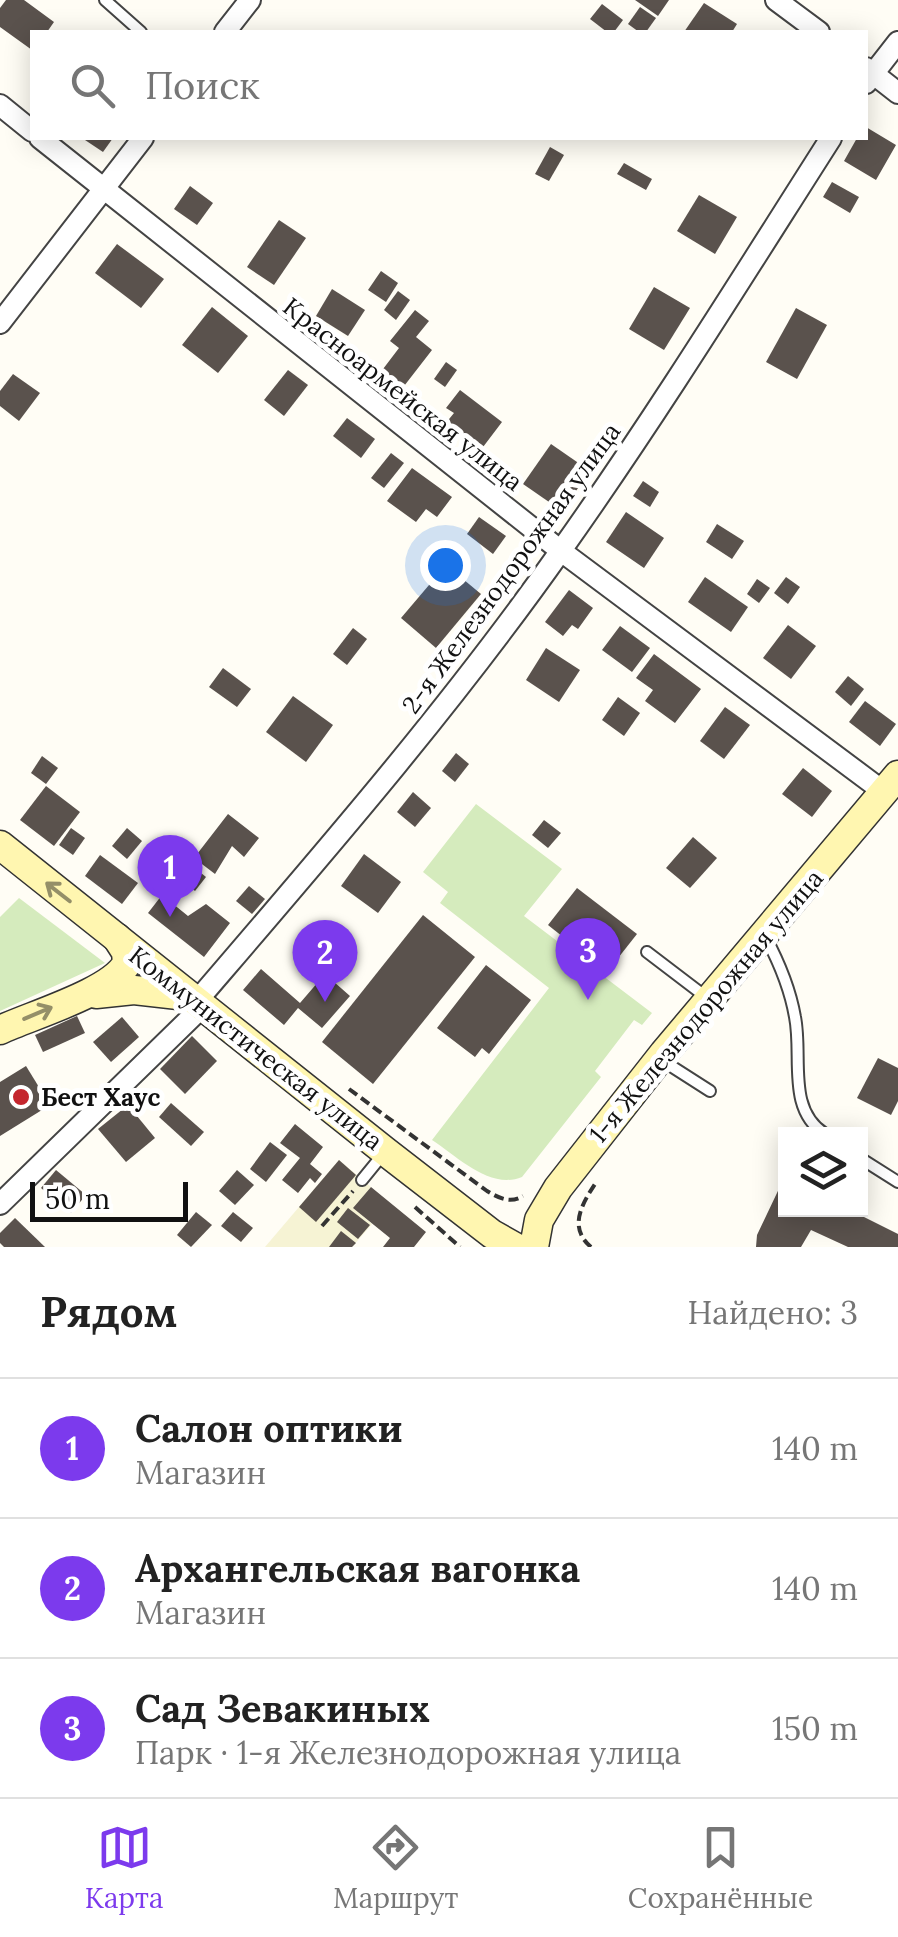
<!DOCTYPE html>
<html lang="ru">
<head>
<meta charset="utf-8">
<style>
	body { margin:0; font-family:Lora,serif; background:#f6f6f6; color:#222 }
	.controls { position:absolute; right:30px; bottom:30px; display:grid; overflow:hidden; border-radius:0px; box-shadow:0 5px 25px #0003 }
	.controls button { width:90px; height:90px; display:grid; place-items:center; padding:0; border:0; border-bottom:2px solid #e0e0e0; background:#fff; color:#222; font:50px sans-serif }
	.scale { position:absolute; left:30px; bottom:25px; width:158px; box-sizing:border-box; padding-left:10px; border:5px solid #111; border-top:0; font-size:28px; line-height:35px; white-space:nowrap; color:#111; -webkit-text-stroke:8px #fff; paint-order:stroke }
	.you { position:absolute; left:445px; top:565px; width:35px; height:35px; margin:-25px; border:8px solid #fff; border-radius:50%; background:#1a73e8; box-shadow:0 0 0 15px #1a73e833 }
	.badge { display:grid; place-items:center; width:65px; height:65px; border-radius:50%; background:#7c3aed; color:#fff; font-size:32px; font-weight:700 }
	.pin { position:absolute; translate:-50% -82px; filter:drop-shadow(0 2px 5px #0008) }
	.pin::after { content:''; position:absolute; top:52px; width:35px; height:30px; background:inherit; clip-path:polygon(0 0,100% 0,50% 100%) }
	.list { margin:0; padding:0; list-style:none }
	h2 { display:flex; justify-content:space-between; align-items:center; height:130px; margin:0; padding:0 40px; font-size:42px }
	h2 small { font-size:32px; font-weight:400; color:#767676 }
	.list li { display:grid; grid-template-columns:65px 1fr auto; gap:30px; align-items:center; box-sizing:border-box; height:140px; padding:0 40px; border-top:2px solid #e0e0e0 }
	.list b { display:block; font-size:38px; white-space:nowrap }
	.list p { margin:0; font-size:32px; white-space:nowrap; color:#767676 }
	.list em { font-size:32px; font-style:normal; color:#767676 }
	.icon { flex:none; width:55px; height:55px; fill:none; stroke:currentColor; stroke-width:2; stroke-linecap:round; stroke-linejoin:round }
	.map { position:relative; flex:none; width:898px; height:1247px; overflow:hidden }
	.search { position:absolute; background:#fff; box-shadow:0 5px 25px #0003; left:30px; right:30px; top:30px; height:110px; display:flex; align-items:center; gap:25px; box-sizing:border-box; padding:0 35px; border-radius:0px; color:#767676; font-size:38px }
	.sheet { height:550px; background:#fff }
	nav { display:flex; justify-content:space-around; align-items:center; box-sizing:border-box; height:140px; border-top:2px solid #e0e0e0; background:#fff; font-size:28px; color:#767676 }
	nav a { display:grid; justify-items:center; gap:5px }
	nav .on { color:#7c3aed }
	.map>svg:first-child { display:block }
	.farmland { fill:#f6f3d4 }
	.green { fill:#d5ebbd }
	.building { fill:#5a524d }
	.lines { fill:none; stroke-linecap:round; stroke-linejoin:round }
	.service-casing { stroke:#444; stroke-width:14 }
	.minor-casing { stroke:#444; stroke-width:24 }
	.secondary-casing { stroke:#333; stroke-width:31 }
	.path { stroke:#333; stroke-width:4; stroke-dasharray:10 5; stroke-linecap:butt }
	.service { stroke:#fff; stroke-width:10 }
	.minor { stroke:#fff; stroke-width:20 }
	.secondary { stroke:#fff6b0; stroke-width:28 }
	.oneway { stroke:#948f68 }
	.poi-dot { fill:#c4262e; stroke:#fff; stroke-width:4 }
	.labels { text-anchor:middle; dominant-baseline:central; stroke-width:10; stroke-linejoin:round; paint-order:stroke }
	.street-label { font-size:25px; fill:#111; stroke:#fff }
	.poi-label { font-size:25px; font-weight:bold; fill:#111; stroke:#fff; text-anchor:start }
</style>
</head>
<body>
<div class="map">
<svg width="898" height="1247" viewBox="0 0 898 1247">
	<rect width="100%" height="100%" fill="#fffdf5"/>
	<path class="farmland" d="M339,1160L371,1187L354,1208L372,1224L352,1247H265Z"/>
	<g class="green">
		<path d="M476,804L562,869L524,916L652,1013L642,1025L634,1020L595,1071L601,1077L522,1177C490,1190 458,1157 432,1140L549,988L440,903L448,892L423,872Z"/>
		<path d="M19,898L105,963L0,1011V917Z"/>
	</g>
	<g class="building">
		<path d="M6,0H24L54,22L47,32H32V50L0,27V8Z"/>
		<path d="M635,0H669L658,16Z"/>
		<path d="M704,3L737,24L732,32H684Z"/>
		<path d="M602,4L623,20L614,32H607L590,19Z"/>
		<path d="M640,7L656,18L646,32H639L628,24Z"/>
		<path d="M866,127L896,145L876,180L844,161L857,138H866Z"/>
		<path d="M82,138H113L103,152Z"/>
		<path d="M550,147L564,155L549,181L535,174Z"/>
		<path d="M624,163L652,179L646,190L617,174Z"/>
		<path d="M832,182L859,197L850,213L823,197Z"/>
		<path d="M190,186L213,203L197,225L174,209Z"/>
		<path d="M699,195L737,217L715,254L677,231Z"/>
		<path d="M279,220L306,238L274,285L247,267Z"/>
		<path d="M117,244L164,279L141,308L95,273Z"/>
		<path d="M381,271L398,283L386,302L368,290Z"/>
		<path d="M654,287L690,308L664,350L629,329Z"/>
		<path d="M332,289L365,310L348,336L316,316Z"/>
		<path d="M398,291L410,300L396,320L384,310Z"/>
		<path d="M212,307L248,336L218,373L182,345Z"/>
		<path d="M796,308L827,325L797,379L766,362Z"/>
		<path d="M415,310L429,321L416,337L432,350L401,390L380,373L399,348L390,341Z"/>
		<path d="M446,362L457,370L445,387L434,379Z"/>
		<path d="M288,370L308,385L284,416L264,400Z"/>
		<path d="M13,374L40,393L19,421L0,406V391Z"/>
		<path d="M460,390L502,422L480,451L445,424L454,413L446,408Z"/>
		<path d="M347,418L375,439L361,458L333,436Z"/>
		<path d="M551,444L590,471L562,511L523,484Z"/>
		<path d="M391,453L404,463L384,488L371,478Z"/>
		<path d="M412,468L452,497L437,517L426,509L416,522L387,501Z"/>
		<path d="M643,481L659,492L650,507L633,496Z"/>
		<path d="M626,512L664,538L644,568L606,542Z"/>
		<path d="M479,517L506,536L493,554L467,534Z"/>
		<path d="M717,524L744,541L732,559L706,542Z"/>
		<path d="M446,565L481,594L436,648L401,618Z"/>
		<path d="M705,577L748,607L731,632L688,602Z"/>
		<path d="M786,577L800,587L788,604L774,593Z"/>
		<path d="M757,579L770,588L759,603L747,594Z"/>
		<path d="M569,590L593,608L578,629L572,625L563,636L545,622Z"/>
		<path d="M788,625L816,646L791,679L763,658Z"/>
		<path d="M620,626L650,648L632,672L602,650Z"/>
		<path d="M353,628L367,639L347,665L333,654Z"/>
		<path d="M546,648L580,670L559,702L526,680Z"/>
		<path d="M654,654L701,689L675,723L645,701L653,690L636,678Z"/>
		<path d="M223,668L251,689L237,707L209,687Z"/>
		<path d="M848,676L864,689L851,706L835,692Z"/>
		<path d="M293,696L333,725L306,762L266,732Z"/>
		<path d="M618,697L640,713L624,736L602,720Z"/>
		<path d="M865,701L896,724L880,746L849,722Z"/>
		<path d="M725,707L750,725L724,759L700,741Z"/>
		<path d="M456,753L469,764L455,782L442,771Z"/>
		<path d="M42,756L58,768L46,784L31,773Z"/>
		<path d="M803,768L832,791L812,817L782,794Z"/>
		<path d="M46,786L80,812L54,846L20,820Z"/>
		<path d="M413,792L431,808L415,827L397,812Z"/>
		<path d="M228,814L259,838L244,857L232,846L215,874L194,858Z"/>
		<path d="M544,820L561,833L548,848L532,835Z"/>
		<path d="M71,828L85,838L73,855L59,845Z"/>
		<path d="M127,828L142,841L127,859L112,846Z"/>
		<path d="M693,837L717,858L690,888L666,868Z"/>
		<path d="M158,850L172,861L160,878L145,867Z"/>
		<path d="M364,854L401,882L378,913L341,886Z"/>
		<path d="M100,855L138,883L122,904L85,876Z"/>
		<path d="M184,859L206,877L195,891L173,873Z"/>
		<path d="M249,886L265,899L252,914L236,901Z"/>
		<path d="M577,888L637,934L607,972L548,925Z"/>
		<path d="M162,895L188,916L206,904L230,923L204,957L148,913Z"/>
		<path d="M423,915L475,957L373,1084L322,1042Z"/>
		<path d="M486,965L531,1000L489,1054L482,1048L475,1057L437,1028Z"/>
		<path d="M261,969L300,1003L325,974L350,996L322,1028L298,1008L284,1025L243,990Z"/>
		<path d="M77,1016L85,1033L43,1052L35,1035Z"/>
		<path d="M122,1017L139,1037L111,1062L93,1042Z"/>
		<path d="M192,1036L217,1061L185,1094L160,1069Z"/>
		<path d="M878,1058L898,1068V1101L891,1115L857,1098Z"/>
		<path d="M26,1066L50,1105L0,1136V1082Z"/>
		<path d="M171,1103L204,1132L191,1146L159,1117Z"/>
		<path d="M128,1105L155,1138L126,1162L98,1129Z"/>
		<path d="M295,1124L323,1147L310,1164L322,1174L315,1183L310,1178L298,1193L282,1180L300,1158L280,1143Z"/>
		<path d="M270,1142L287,1155L266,1182L250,1169Z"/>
		<path d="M339,1160L356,1175L316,1222L299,1207Z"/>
		<path d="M56,1170L86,1195L71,1213L41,1188Z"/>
		<path d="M237,1170L254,1185L235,1205L219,1191Z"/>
		<path d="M786,1174V1210H850L898,1234V1247H848L811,1230L801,1247H756L757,1235Z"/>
		<path d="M371,1187L426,1232L414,1247H383L390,1238L353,1208Z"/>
		<path d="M348,1208L370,1225L358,1239L337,1222Z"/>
		<path d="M196,1212L212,1225L191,1247L177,1235Z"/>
		<path d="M233,1212L253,1228L241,1242L221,1226Z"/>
		<path d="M15,1218L45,1247H4L0,1243V1233Z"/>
		<path d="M341,1231L356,1243L352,1247H329Z"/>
	</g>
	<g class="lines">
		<defs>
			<g id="service">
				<path d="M105,0L141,32"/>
				<path d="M765,936C779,962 790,988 795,1017C803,1057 786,1109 825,1134"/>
				<path d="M647,952L706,997"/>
				<path d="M660,1059L710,1091"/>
				<path d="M860,1158L898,1182"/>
				<path d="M362,1180L384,1153"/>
			</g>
			<g id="minor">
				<path d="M776,0L819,32"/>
				<path d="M225,32L250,0"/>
				<path d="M866,68L898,93"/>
				<path d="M866,83L898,42"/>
				<path d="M0,105L32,131"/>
				<path d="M40,138L561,551L884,792"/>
				<path d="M0,323L143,138"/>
				<path d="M196,1002C322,855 450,708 562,549C657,415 743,276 831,138"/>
				<path d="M0,1204L202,1007"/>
			</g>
			<g id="secondary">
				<path d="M0,845L386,1152L492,1234L515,1247"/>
				<path d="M96,994L134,990L187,996"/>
				<path d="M0,1030C32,1015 112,992 127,963L126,952L117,938"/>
				<path d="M534,1247L539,1220L558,1188L664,1053L898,775"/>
			</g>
		</defs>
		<use href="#service" class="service-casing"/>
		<use href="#minor" class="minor-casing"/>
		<use href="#secondary" class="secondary-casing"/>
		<g class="path">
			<path d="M349,1089L487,1191C499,1198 510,1204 523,1196"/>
			<path d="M415,1207L460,1247"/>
			<path d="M322,1226L353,1191"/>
			<path d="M591,1247C567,1227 583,1202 597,1181"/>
		</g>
		<use href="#service" class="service"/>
		<use href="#minor" class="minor"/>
		<use href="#secondary" class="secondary"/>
	</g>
	<defs><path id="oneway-shaft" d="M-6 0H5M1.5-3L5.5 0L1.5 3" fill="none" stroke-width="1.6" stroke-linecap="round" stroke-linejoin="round" transform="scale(2.5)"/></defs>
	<g class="oneway">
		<use href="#oneway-shaft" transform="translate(58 892) rotate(-142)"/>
		<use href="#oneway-shaft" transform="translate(38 1013) rotate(-23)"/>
	</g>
	<circle class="poi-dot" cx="21" cy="1097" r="10"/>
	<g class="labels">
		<g class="street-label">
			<text transform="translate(403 394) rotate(38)">Красноармейская улица</text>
			<text transform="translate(511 568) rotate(-54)">2-я Железнодорожная улица</text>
			<text transform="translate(706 1006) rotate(-50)">1-я Железнодорожная улица</text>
			<text transform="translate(256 1048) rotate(38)">Коммунистическая улица</text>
		</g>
		<g class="poi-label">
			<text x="41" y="1097">Бест Хаус</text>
		</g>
	</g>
</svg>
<div class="controls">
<button><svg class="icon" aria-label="layers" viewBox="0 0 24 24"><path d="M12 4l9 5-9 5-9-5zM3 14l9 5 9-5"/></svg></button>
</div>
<div class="scale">50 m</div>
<div class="you"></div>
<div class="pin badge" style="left:170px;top:917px">1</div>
<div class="pin badge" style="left:325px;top:1002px">2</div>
<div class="pin badge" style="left:588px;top:1000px">3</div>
<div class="search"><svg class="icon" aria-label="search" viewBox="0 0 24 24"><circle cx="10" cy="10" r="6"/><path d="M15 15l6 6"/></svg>Поиск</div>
</div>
<section class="sheet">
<h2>Рядом<small>Найдено: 3</small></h2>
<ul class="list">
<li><span class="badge">1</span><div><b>Салон оптики</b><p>Магазин</p></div><em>140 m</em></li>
<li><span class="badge">2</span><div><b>Архангельская вагонка</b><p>Магазин</p></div><em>140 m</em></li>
<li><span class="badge">3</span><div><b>Сад Зевакиных</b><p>Парк · 1-я Железнодорожная улица</p></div><em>150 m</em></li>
</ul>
</section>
<nav>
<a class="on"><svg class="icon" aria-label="map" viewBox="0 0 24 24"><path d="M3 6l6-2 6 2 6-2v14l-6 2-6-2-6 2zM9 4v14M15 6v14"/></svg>Карта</a>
<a><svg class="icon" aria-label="directions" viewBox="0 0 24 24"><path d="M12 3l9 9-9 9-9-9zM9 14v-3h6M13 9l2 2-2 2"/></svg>Маршрут</a>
<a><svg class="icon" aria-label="saved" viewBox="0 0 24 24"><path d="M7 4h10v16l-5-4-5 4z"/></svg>Сохранённые</a>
</nav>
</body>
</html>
